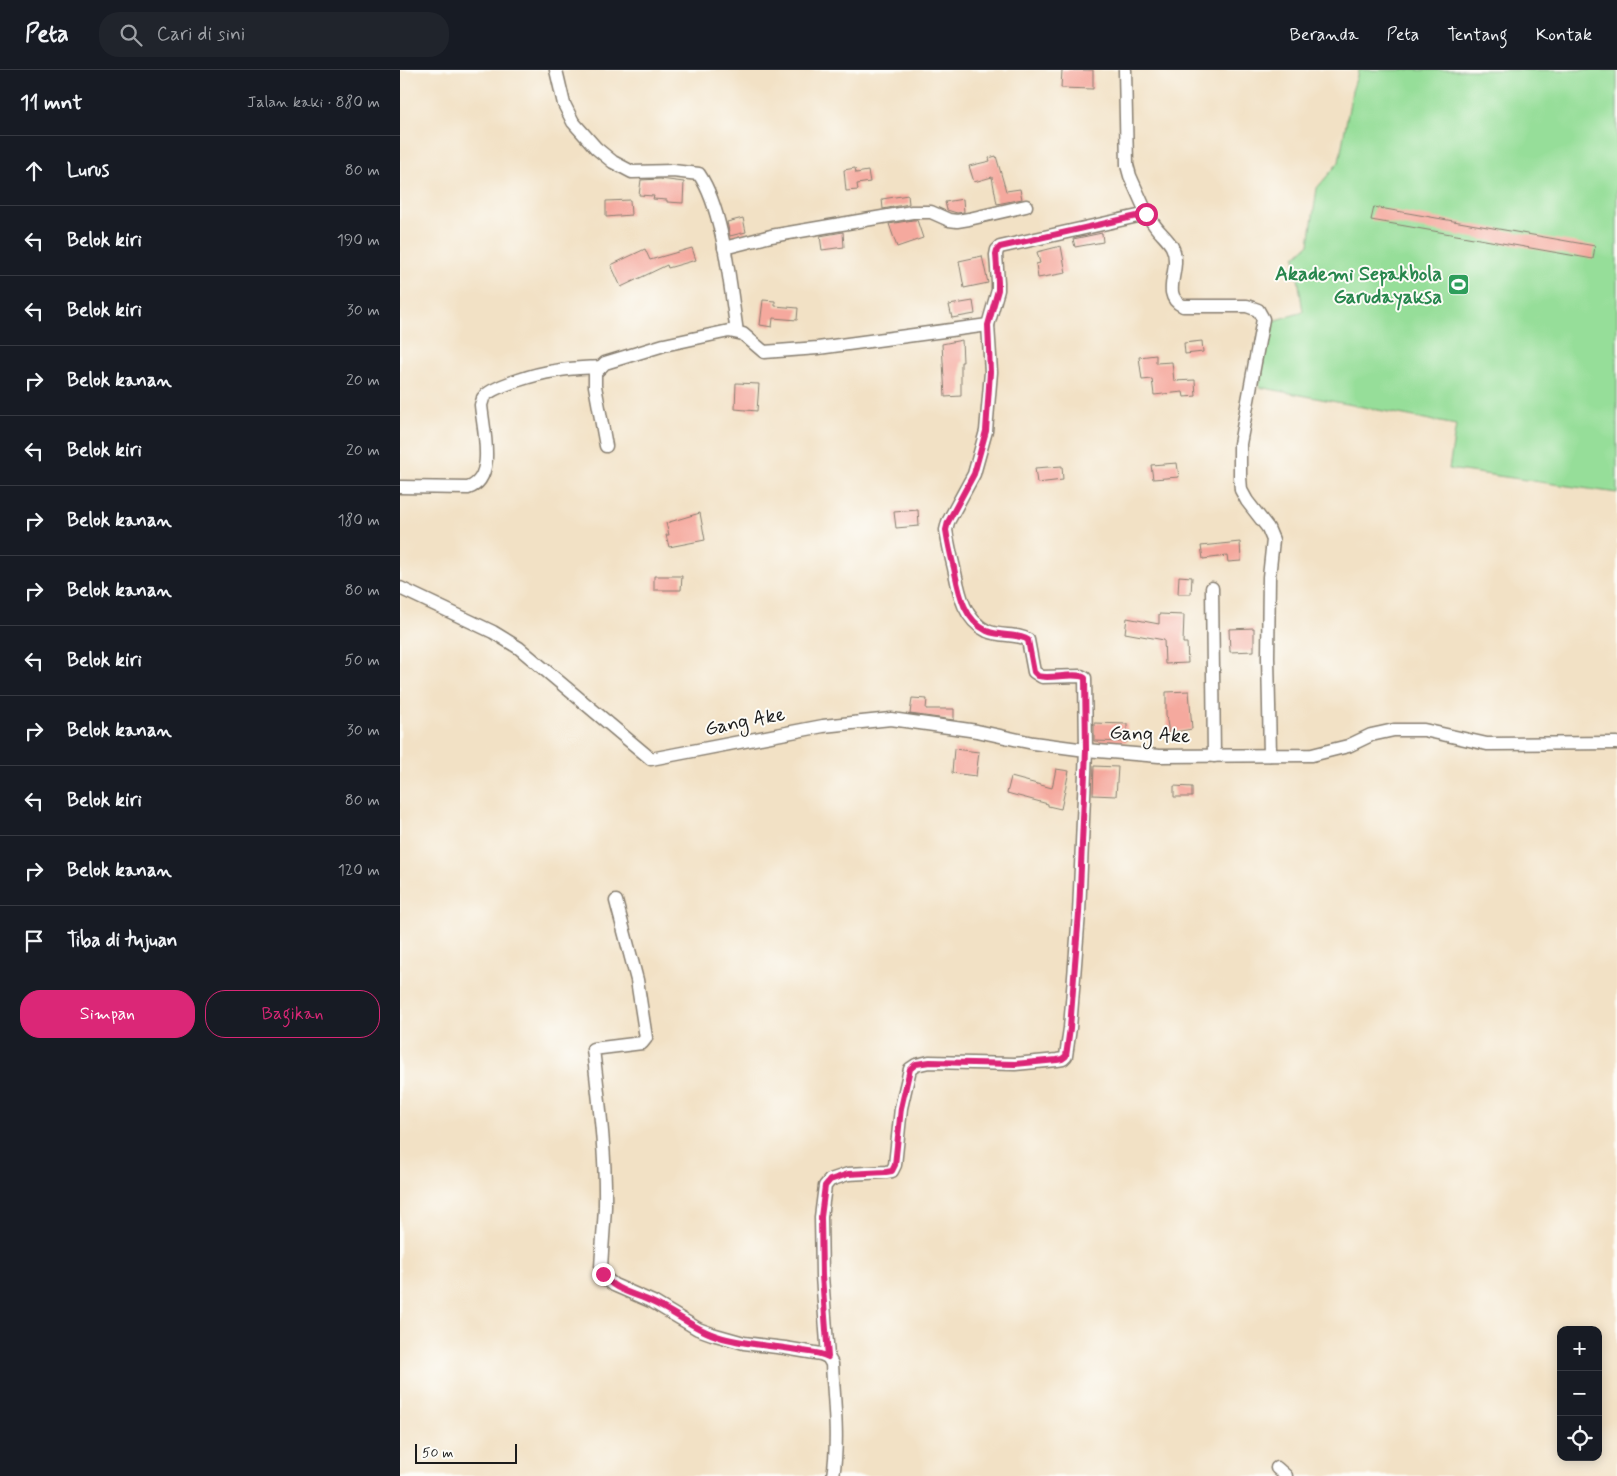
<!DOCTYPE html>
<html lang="id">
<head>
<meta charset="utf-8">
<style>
	body { margin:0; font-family:Mynerve,sans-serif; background:#20242c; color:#f1f3f6 }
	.controls { position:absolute; right:15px; bottom:15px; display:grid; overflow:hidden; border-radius:10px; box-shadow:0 2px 12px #0003 }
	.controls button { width:45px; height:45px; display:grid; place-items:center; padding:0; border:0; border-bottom:1px solid #363941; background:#171b24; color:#f1f3f6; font:25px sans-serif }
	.scale { position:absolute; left:15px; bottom:12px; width:102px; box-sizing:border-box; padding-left:5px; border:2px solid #1c1c1c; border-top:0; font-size:14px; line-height:18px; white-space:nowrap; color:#1c1c1c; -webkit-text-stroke:4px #fdfcf7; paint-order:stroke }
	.stop { position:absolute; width:15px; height:15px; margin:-11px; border:4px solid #db2777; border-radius:50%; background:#fff }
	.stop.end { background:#db2777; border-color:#fff; box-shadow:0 1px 5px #0008 }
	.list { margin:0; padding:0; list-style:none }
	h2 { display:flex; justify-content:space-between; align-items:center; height:65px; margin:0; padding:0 20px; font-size:21px }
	h2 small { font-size:16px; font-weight:400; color:#9ea1a6 }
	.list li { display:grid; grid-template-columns:32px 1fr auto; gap:15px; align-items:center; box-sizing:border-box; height:70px; padding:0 20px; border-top:1px solid #363941 }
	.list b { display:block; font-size:19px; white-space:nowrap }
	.list em { font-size:16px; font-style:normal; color:#9ea1a6 }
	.actions { display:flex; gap:10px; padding:15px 20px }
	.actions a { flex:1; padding:11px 0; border:1px solid #db2777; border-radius:20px; text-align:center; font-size:18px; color:#db2777 }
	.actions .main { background:#db2777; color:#fff }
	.icon { flex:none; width:28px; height:28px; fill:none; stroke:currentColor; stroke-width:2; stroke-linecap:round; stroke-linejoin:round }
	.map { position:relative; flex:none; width:1217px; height:1406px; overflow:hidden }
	header { display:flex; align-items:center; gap:30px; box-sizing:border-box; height:70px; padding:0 25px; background:#171b24; border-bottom:1px solid #363941 }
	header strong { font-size:24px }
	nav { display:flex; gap:28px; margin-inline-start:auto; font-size:18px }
	.search { width:350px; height:45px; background:#20242c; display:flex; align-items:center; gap:12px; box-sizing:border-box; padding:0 18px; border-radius:20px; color:#9ea1a6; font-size:19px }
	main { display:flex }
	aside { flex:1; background:#171b24 }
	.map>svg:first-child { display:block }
	.green { fill:#96de99; stroke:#597d5a }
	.building { fill:#f5a99e }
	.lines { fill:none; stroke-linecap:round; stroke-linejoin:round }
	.street-casing { stroke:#877e70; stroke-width:15 }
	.street { stroke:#fff; stroke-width:12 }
	.route { stroke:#db2777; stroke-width:6 }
	.labels { text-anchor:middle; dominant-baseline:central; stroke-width:4; stroke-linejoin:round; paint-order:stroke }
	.leisure-label { font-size:20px; font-weight:bold; fill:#27864d; stroke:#fdfcf7; text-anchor:end }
	.street-label { font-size:20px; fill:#1c1c1c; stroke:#fdfcf7 }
</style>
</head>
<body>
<header>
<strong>Peta</strong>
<div class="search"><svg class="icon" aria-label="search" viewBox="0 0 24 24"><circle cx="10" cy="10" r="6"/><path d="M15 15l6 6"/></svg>Cari di sini</div>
<nav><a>Beranda</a><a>Peta</a><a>Tentang</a><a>Kontak</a></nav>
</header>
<main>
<aside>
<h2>11 mnt<small>Jalan kaki · 880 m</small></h2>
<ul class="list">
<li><svg class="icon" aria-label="ahead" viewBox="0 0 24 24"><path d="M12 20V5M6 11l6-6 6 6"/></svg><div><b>Lurus</b></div><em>80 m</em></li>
<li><svg class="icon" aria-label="left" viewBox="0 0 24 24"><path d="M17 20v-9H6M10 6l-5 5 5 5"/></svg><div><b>Belok kiri</b></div><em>190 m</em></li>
<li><svg class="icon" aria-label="left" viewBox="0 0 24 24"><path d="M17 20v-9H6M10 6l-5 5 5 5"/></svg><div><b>Belok kiri</b></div><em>30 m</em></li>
<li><svg class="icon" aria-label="right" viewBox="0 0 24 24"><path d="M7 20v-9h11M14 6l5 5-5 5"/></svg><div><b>Belok kanan</b></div><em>20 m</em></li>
<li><svg class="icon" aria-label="left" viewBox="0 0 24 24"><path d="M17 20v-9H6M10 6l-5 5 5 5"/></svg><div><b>Belok kiri</b></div><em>20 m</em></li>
<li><svg class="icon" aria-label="right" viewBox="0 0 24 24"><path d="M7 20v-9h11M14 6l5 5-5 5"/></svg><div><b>Belok kanan</b></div><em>180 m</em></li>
<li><svg class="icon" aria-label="right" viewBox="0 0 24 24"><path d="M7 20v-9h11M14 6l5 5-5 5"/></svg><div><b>Belok kanan</b></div><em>80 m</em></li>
<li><svg class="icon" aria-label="left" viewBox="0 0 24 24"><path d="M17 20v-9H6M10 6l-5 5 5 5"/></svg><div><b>Belok kiri</b></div><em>50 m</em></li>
<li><svg class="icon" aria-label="right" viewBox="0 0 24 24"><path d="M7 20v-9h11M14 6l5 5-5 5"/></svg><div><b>Belok kanan</b></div><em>30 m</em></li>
<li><svg class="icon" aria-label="left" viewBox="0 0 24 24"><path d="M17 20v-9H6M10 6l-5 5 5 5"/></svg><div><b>Belok kiri</b></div><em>80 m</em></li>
<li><svg class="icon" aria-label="right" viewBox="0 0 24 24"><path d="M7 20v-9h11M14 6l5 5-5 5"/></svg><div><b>Belok kanan</b></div><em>120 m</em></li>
<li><svg class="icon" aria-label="arrive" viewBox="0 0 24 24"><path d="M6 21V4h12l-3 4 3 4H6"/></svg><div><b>Tiba di tujuan</b></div></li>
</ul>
<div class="actions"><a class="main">Simpan</a><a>Bagikan</a></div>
</aside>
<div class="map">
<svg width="1217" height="1406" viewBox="0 0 1217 1406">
	<rect width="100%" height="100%" fill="#fdfcf7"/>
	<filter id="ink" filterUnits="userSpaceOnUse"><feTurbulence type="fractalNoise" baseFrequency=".02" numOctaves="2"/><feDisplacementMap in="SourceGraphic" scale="10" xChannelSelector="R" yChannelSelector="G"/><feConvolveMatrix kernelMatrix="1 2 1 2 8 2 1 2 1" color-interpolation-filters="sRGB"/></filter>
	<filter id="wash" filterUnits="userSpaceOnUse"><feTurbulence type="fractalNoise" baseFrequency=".0096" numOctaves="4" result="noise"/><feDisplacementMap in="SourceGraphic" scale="20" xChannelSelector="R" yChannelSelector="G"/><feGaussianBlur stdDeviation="1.12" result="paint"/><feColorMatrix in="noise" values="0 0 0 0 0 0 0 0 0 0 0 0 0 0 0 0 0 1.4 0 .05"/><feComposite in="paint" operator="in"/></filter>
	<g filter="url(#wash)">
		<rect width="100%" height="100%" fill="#f2e1c5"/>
		<path class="green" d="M959,0H1217V423L1049,399L1056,355L859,317L870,252L903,242L895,187L909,174L917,118L939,92L952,21Z"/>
		<g id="blocks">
			<g class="building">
				<path d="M662,0H693V19L661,18Z"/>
				<path d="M596,86L606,121L620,119L622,129L597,134L592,107L574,112L569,96L590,91L589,88Z"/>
				<path d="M455,98L456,103L468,101L470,112L457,114L458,120L446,121L444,100Z"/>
				<path d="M260,109L284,112L283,133L267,132V130L253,129L254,126L239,125L241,110Z"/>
				<path d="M508,125L509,134L483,139L482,129Z"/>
				<path d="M563,129L564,142L557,143L547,140L545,132Z"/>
				<path d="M230,130L231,145L206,147V131Z"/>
				<path d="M974,137L1195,176L1193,189L971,150Z"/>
				<path d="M343,148L346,162L330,166L327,152Z"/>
				<path d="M513,150H517L523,168L497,177L489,154Z"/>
				<path d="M443,162L444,177L422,180L420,166Z"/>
				<path d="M702,163L703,172L675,177L673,169Z"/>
				<path d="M661,176L666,203L638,208L636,194L640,193L637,182Z"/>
				<path d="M292,178L296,190L268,198L267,195L221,217L211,195L245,179L250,190Z"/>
				<path d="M582,186L588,213L564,218L559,191Z"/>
				<path d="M363,230L375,231V236L398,238L397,250L373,248L372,257L360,255Z"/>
				<path d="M573,231L575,244L552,248L549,235Z"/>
				<path d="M562,270L563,292H561V326L545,327L542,274Z"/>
				<path d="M802,271L803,282L785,284L784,273Z"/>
				<path d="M756,285V293L772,292L774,311L795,310L796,326L784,327L783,322L754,325L752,309L742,310L739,287Z"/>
				<path d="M336,313L359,314L357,341L335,339Z"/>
				<path d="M777,393L779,407L753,409L751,395Z"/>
				<path d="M662,396L663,410L637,413L635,398Z"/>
				<path d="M518,440L519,456L496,458L494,442Z"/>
				<path d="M300,443L305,470L269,477L266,465H269L266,453Z"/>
				<path d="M840,472L841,491L828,492L827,486L803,489L801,476Z"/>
				<path d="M254,506H282L281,520H254Z"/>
				<path d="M779,506L792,507L791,524H778Z"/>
				<path d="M759,544L784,545L783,573H787L788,593L765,594L764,570L725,563L727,548L759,554Z"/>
				<path d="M854,558V581L830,582L829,559Z"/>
				<path d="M789,621L792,659L769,663L766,645V622Z"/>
				<path d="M512,628L527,629L526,639H554V650L510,644Z"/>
				<path d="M694,653L727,654V672L694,671Z"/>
				<path d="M554,679L579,682L576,706L552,703Z"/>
				<path d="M694,696L718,697L716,726L693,725Z"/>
				<path d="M656,699L669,701L661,739L648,736V734L607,723L611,707L652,718Z"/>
				<path d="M774,716L792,717V727H774Z"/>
			</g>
		</g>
	</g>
	<g filter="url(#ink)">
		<use href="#blocks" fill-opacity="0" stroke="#877e70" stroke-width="1"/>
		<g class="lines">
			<defs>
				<g id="street">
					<path d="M156,0L164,34L173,52L196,78L213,92L232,102L273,101L299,104C324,141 330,217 337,262"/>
					<path d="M747,144C751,150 755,157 761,163C769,172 775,177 775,190C776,206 763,227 783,236H847L858,240L863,249L840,374V407L841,420L847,431L868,458L873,470L869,507L868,587L870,685"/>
					<path d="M324,178L371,166L512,142H531L549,150L557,151L569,149L626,136"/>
					<path d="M206,376L195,316V303L205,293L264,275L329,261L343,264L364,282L418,278L588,255"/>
					<path d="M0,417L68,418C97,409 83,359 81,335C81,335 83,329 83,328C91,316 140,303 155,301C170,298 185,298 201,297"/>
					<path d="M0,518L93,562L119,578L251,689L423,656L491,649L577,661L633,673L686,680L759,686L912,685L948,676L971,665L994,660H1024L1087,674L1217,673"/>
					<path d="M812,518L814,686"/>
					<path d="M216,831L237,910L246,968L242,973L193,979C199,1031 206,1084 205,1137C204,1157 202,1178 201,1198L205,1208L214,1215L253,1232L298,1259L312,1264L344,1273L385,1278L421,1284L428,1287"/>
					<path d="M877,1398L886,1406"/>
					<path d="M433,1406C439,1369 434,1331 432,1294L428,1287L422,1206L421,1147L425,1116L430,1110L448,1104L486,1102L492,1101L495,1095L501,1038L510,999L516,995L529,992L615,994L657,990L663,989L666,986L670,958L679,843L686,680L685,608L681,606L642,607L634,602L628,570C618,563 600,567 587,561C563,549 559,522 554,498C551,486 548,473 546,460L548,452L574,404L586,361L591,302L588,255L598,220V212L596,185L597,180L600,177L747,144L730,106L727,95L725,0"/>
				</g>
			</defs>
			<use href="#street" class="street-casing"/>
			<use href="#street" class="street"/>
		</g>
	</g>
	<g class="lines" filter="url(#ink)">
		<path class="route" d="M203,1204C212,1220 236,1224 252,1232C276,1243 297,1261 323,1268C349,1275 376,1276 403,1281C411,1282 421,1283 428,1287L422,1206L421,1147L425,1116L430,1110L448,1104L486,1102L492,1101L495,1095L501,1038L510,999L516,994L530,992L615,994L657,990L662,989L666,986L670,958L679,843L686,680L685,608C676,601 651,610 638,606L634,602L628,570C618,563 600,567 587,561C563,549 559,522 554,498C551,486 548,473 546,460L548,452L574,404L586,361L590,302L588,255L598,220V212L596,184L597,180L600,177L746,144"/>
	</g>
	<defs>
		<symbol id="stadium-square" viewBox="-11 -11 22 22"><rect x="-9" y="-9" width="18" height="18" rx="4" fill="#2e9e5b" stroke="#fdfcf7"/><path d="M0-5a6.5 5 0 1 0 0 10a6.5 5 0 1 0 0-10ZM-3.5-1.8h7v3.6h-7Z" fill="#fff"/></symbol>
	</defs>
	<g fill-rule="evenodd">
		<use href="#stadium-square" x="1046" y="202" width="25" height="25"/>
	</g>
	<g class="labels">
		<g class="leisure-label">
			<text x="1042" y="204">Akademi Sepakbola<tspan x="1042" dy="23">Garudayaksa</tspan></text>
		</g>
		<g class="street-label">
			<text transform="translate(345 652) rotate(-11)">Gang Ake</text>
			<text transform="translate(750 665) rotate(3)">Gang Ake</text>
		</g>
	</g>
</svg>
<div class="controls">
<button>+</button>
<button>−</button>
<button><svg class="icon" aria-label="locate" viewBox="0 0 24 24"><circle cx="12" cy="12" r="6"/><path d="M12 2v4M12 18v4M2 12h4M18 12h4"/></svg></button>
</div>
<div class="scale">50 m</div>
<div class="stop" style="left:746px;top:144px"></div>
<div class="stop end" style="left:203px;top:1204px"></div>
</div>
</main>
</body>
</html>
